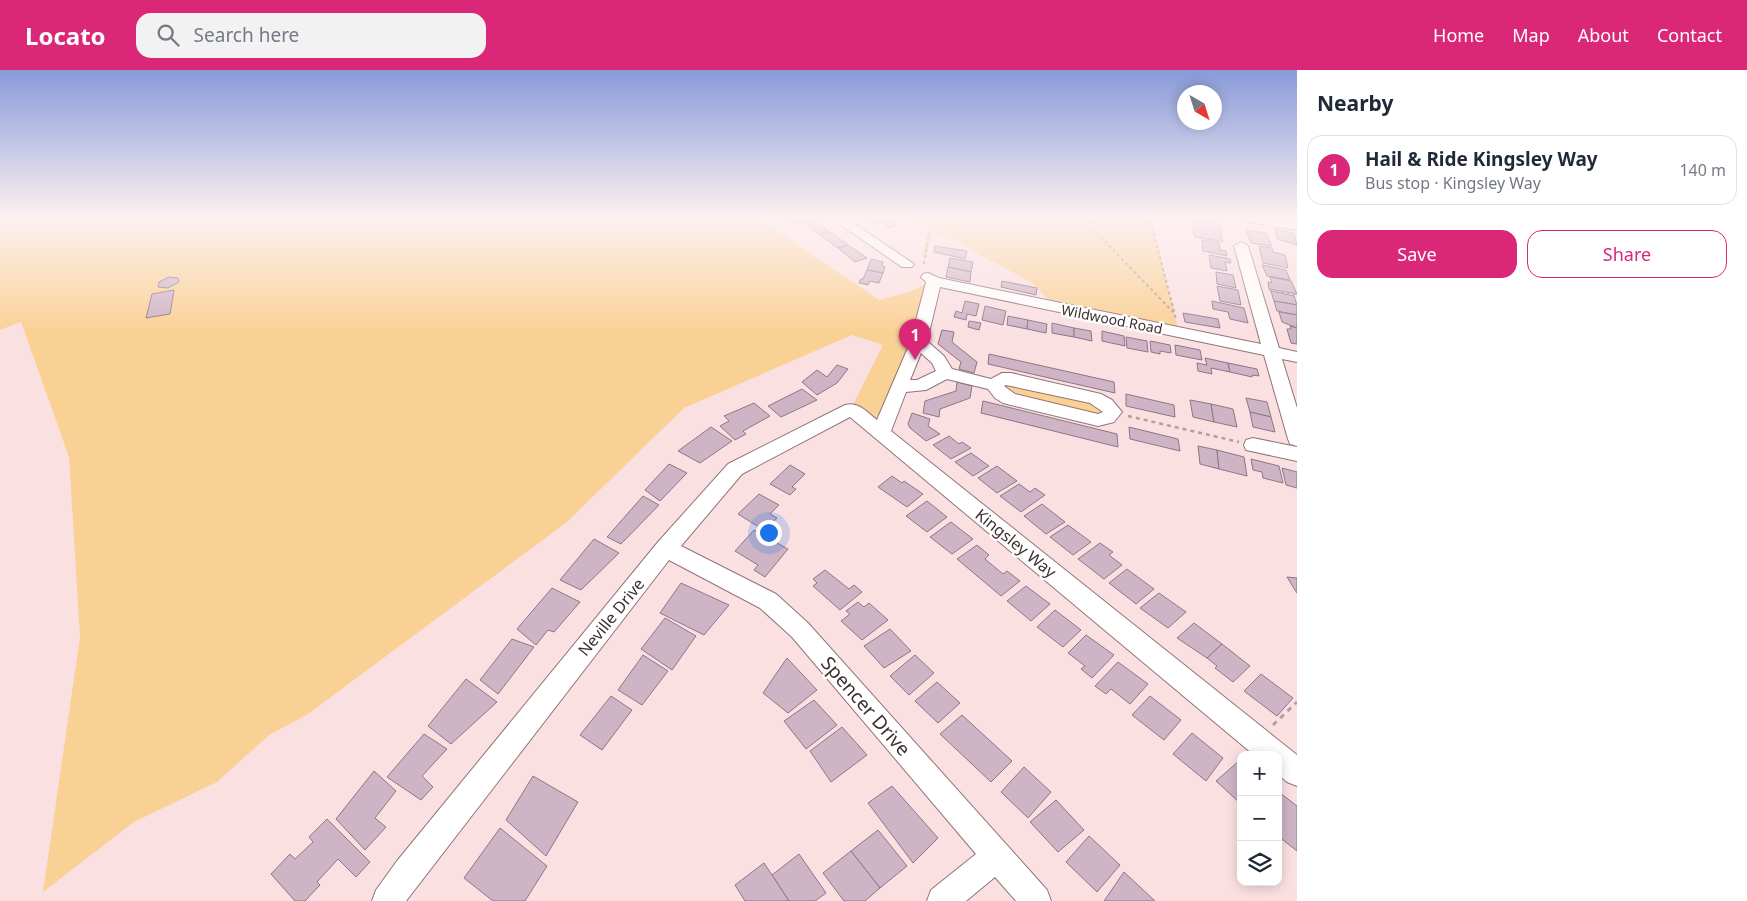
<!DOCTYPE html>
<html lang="en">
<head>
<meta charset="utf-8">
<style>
	body { margin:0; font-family:"Noto Sans",sans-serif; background:#f2f2f3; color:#1f2937 }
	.controls { position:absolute; right:15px; bottom:15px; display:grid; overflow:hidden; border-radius:10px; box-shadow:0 2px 12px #0003 }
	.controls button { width:45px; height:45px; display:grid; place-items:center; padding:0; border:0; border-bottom:1px solid #e0e1e3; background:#fff; color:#1f2937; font:25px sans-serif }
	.compass { position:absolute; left:1177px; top:15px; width:45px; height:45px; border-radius:50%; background:#fff; box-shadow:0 2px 12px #0003; rotate:141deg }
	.you { position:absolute; left:768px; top:462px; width:18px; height:18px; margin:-12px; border:4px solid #fff; border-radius:50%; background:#1a73e8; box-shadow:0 0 0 8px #1a73e833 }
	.badge { display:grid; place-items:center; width:32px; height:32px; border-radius:50%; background:#db2777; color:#fff; font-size:16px; font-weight:700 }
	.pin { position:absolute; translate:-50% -41px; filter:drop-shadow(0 1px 2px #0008) }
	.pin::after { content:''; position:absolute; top:26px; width:18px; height:15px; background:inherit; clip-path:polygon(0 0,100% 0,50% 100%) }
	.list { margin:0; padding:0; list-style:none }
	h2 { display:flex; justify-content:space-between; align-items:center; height:65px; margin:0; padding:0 20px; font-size:21px }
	h2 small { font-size:16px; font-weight:400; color:#747a83 }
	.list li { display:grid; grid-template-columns:32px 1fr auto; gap:15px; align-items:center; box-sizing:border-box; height:70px; margin:0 10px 10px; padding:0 10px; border:1px solid #e0e1e3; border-radius:15px }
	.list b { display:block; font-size:19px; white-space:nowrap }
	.list p { margin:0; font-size:16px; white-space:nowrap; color:#747a83 }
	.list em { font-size:16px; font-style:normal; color:#747a83 }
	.actions { display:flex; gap:10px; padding:15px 20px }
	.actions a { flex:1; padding:11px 0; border:1px solid #db2777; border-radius:15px; text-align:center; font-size:18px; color:#db2777 }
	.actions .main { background:#db2777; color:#fff }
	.icon { flex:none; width:28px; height:28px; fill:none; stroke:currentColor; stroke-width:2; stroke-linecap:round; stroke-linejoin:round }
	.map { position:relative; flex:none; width:1297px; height:831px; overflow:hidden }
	header { display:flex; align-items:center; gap:30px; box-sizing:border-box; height:70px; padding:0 25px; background:#db2777; color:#fff }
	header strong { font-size:24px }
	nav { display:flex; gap:28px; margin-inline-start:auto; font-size:18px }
	.search { width:350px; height:45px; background:#f2f2f3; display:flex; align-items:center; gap:12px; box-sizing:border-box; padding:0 18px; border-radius:15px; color:#747a83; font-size:19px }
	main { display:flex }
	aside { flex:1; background:#fff }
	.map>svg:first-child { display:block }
	.green { fill:#fad194 }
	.building { fill:#ceb4c5; stroke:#8e7687 }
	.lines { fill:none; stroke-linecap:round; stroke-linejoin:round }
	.minor-casing { stroke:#927478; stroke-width:2 }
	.path-far2 { stroke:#b39d9f; stroke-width:2; stroke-dasharray:3 3; stroke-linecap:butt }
	.path-far1 { stroke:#b39d9f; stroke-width:2.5; stroke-dasharray:4 4; stroke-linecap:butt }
	.path { stroke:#b39d9f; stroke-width:3; stroke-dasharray:5 5; stroke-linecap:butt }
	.minor { fill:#fff; fill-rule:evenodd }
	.labels { text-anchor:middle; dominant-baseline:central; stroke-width:4.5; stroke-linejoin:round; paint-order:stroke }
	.far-street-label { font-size:14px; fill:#3d3031; stroke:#fff }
	.street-label { font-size:16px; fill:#3d3031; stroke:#fff }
	.near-street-label { font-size:19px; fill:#3d3031; stroke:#fff }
</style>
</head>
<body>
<header>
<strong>Locato</strong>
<div class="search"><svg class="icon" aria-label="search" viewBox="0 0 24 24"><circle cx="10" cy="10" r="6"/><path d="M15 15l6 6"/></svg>Search here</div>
<nav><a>Home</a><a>Map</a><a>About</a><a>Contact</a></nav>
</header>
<main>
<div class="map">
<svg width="1297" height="831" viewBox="0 0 1297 831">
	<rect width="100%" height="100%" fill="#fbe0e2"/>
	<g class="green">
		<path d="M0,146H756L879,230L908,222L934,211L881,363L851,339L883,275L852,265L684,338L567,452L308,644L269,665L217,712L134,752L43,822L80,567L69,387L21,252L0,260Z"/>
		<path d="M899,146H1151L1179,263L1057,238L1032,213L955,171L932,161L926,188L923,187L928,159Z"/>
		<path d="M1004,313L1091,329L1102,339L1097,345L1018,328L1002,315Z"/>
	</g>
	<g class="building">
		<path d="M783,146H804L809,152L796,155Z"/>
		<path d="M881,146H885L898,155L889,158L883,154L877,152L872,153L867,150Z"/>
		<path d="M1191,146H1217L1223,172L1195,167Z"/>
		<path d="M815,151L830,162L820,165L805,154Z"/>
		<path d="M1275,159L1294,163L1297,175L1277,169Z"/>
		<path d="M1246,160L1266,163L1272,176L1251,173Z"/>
		<path d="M830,162L848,175L838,178L820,165Z"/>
		<path d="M1202,170L1219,173L1220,180L1226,181L1227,186L1203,181Z"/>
		<path d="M848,175L867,188L855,192L838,178Z"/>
		<path d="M935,176L967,181L965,189L934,182Z"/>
		<path d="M1259,176L1272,178L1273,182L1285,185L1288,198L1263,193Z"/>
		<path d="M1209,185L1230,189L1231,193L1225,192L1227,201L1211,198Z"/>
		<path d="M950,188L973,192L971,202L948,197Z"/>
		<path d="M871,189L883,192L882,196L885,197L883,203L867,200Z"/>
		<path d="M1262,195L1286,200L1290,210L1267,206Z"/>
		<path d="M948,197L971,202L970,212L946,207Z"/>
		<path d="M867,200L883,203L879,213L870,211L868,215L859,213L861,209H863Z"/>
		<path d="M1216,202L1233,205L1236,218L1217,214Z"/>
		<path d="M169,207L178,208L179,212L168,218L158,217L159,212Z"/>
		<path d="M1270,207L1291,211L1297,224L1269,219L1268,212L1272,213Z"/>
		<path d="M1002,211L1037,218L1036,225L1001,217Z"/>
		<path d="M1217,216L1238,220L1241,235L1220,231Z"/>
		<path d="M174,220L170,244L146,248L152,224Z"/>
		<path d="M1271,221L1294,226L1297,235L1274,231Z"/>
		<path d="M965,231L979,234L976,246L967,244L966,250L954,247L956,241L962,243Z"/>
		<path d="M1212,231L1244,238L1248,253L1230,249L1228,242L1213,239Z"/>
		<path d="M1274,231L1297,235V245L1277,241Z"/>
		<path d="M985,236L1006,241L1003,255L982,250Z"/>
		<path d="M1279,242L1297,245V258L1282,252Z"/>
		<path d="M1183,243L1218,249L1220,258L1185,252Z"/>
		<path d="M1008,246L1028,250L1027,259L1007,255Z"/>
		<path d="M1028,250L1047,254L1046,263L1027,259Z"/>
		<path d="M969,251L981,253L979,260L968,257Z"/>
		<path d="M1052,253L1074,258V267L1052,263Z"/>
		<path d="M1290,256L1297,258V274L1291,273L1287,259H1291Z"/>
		<path d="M1074,258L1091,261L1092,271L1074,267Z"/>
		<path d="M942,260L954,262L952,272L977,292L974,303L959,299L961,292L938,274Z"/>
		<path d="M1102,261L1124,266L1125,276L1102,271Z"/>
		<path d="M1126,267L1147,271L1148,282L1127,278Z"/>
		<path d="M1150,271L1170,275L1171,283L1160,281V284L1151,282Z"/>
		<path d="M1175,275L1200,280L1202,290L1176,285Z"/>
		<path d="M989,284L1114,312L1115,323L988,294Z"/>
		<path d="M1205,288L1228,293L1230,302L1211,298L1212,304L1198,301L1197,293L1207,295Z"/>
		<path d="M1228,293L1257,299L1259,306L1252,305V307L1230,302Z"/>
		<path d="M837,295L848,299L837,313L817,325L802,312L817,300L827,307Z"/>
		<path d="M957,312L972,316L970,328L940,339L939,347L923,343L925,331L956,321Z"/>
		<path d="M802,319L817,330L781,347L768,336Z"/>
		<path d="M1126,324L1174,335L1175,347L1126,336Z"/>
		<path d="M1246,328L1267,332L1271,347L1250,342Z"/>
		<path d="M1190,330L1211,334L1214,352L1193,347Z"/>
		<path d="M983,331L1117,364L1118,377L981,343Z"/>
		<path d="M754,333L770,346L743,361L746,364L735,370L720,356L729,351L724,346Z"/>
		<path d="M1211,334L1233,339L1237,357L1214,352Z"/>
		<path d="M1250,342L1271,347L1275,362L1253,357Z"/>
		<path d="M912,343L930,349L928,356L940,364L926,371L910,358L908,354Z"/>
		<path d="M711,357L732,371L700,393L678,381Z"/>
		<path d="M1129,357L1178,369L1180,381L1130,369Z"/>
		<path d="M949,366L959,374L962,372L971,378L951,389L933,375Z"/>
		<path d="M1198,376L1217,380L1219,399L1200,394Z"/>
		<path d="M1217,380L1244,387L1247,406L1219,399Z"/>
		<path d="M971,383L989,396L973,406L955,392Z"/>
		<path d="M1251,389L1279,396L1283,413L1263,408L1262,402L1253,400Z"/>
		<path d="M669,394L687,403L660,431L645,420Z"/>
		<path d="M790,395L805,404L792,417L796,419L790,425L770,414Z"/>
		<path d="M997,396L1017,411L997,423L978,408Z"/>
		<path d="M1282,398L1297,402V418L1286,415Z"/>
		<path d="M892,406L902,413L904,411L923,424L907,437L878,417Z"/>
		<path d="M1019,414L1030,422L1035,418L1045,425L1021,442L1000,426Z"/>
		<path d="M759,424L779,435L770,444L777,448L765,461L738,444Z"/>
		<path d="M643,426L659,435L621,474L607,467Z"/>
		<path d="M927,431L947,447L927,462L906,446Z"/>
		<path d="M1042,434L1065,452L1046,464L1024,446Z"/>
		<path d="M951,452L973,469L952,484L930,467Z"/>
		<path d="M1068,455L1091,472L1073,485L1050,467Z"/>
		<path d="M754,460L788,479L765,507L754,500L758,495L735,481Z"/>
		<path d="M594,469L619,483L581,520L560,510Z"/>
		<path d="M1100,473L1113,482L1109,485L1122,495L1104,509L1078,489Z"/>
		<path d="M977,475L989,485L985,489L1003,504L1007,501L1020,511L1001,526L957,489Z"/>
		<path d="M1127,499L1154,519L1136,534L1109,513Z"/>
		<path d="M825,500L849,519L854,515L862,522L840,540L813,516L817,513L813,509Z"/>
		<path d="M1287,507L1297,508V523Z"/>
		<path d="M681,513L729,535L704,565L660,543Z"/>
		<path d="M1026,516L1050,534L1031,551L1007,531Z"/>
		<path d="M552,518L580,532L554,562L548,560L536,575L517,559Z"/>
		<path d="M1159,523L1186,542L1168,558L1140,538Z"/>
		<path d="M858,532L864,537L869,533L888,550L862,570L841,551L850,544L846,541Z"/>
		<path d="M1055,540L1081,560L1063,577L1037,557Z"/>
		<path d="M665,548L696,566L672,600L641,579Z"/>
		<path d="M1194,553L1222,574L1207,588L1177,568Z"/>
		<path d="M890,559L911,581L884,598L864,576Z"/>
		<path d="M1086,565L1114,585L1092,608L1081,599L1085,596L1068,583Z"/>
		<path d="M512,569L534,577L498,624L480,610Z"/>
		<path d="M1222,574L1250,596L1233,612L1215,598L1217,596L1207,588Z"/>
		<path d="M643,585L668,601L642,635L618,620Z"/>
		<path d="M915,585L934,603L909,625L890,606Z"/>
		<path d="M787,588L817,620L788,643L763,623Z"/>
		<path d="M1118,592L1148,614L1130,634L1111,619L1106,624L1095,616Z"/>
		<path d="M1261,604L1293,628L1277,646L1244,621Z"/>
		<path d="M466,609L497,632L451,674L428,656Z"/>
		<path d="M937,612L960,633L938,653L915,631Z"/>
		<path d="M611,626L632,640L602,680L580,665Z"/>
		<path d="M1150,626L1181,650L1164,670L1132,645Z"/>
		<path d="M814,630L837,655L806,679L784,651Z"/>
		<path d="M962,645L1012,691L991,712L940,664Z"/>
		<path d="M842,657L867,685L831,712L810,681Z"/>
		<path d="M1192,663L1223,688L1206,711L1173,684Z"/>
		<path d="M424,664L447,679L422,706L433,717L421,730L387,707Z"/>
		<path d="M1239,691L1241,693V734L1216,711Z"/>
		<path d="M1024,697L1051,722L1028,748L1001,722Z"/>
		<path d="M374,701L396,721L375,748L386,757L365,780L336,749Z"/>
		<path d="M533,706L578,732L546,786L506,750Z"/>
		<path d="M892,716L938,768L913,793L868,733Z"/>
		<path d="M1280,723L1297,736V781L1278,766Z"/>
		<path d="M1056,730L1084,760L1058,782L1030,752Z"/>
		<path d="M327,749L370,792L356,807L338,789L317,812L320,815L305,831H295L271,804L290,784L295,789L313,772L309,767Z"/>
		<path d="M500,758L547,796L525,831H493L464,808Z"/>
		<path d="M878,760L907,796L880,818L851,781Z"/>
		<path d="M1089,766L1120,795L1097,822L1066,792Z"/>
		<path d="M851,781L880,818L865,831H844L823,803Z"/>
		<path d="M799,784L826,823L815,831H789L772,805Z"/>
		<path d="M764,793L772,805L789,831H745L735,815Z"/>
		<path d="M1124,802L1155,831H1104Z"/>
	</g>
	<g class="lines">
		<defs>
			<g id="minor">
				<path d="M828,146H843L914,194L912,197H902Z"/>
				<path d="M1231,146H1262L1297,152V160L1237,150Z"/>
				<path d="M1241,172L1248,176L1279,278L1297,282V292L1282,289L1297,338V376L1290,374L1288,369L1264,285L940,217L927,271L944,286L952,299L991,309L1002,303H1011L1101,324L1112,330L1122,342L1114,352L1098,356L1003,333L995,328L988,319L947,309L926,320L906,322L891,361L1297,685V716L1287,712L1278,704V685H1254L850,347L742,404L681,476L776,524L808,553L1047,820L1051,831H1016L995,807L966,831H927L931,820L976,784L792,567L760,538L669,490L406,831H372L376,820L397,791L658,472L728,394L845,335C858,331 867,342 877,350L910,273L926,212L921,207L923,204L928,203L939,208L1261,274L1234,176ZM921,283L932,293L936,301L917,310H910ZM1006,315L1090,333L1103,342L1098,344L1015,324L1004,316Z"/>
				<path d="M1253,368L1297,377V391L1246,380L1244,375L1246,370Z"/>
			</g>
		</defs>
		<use href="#minor" class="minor-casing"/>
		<g class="path-far2">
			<path d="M1091,146L1093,159L1174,243"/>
			<path d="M1149,146L1176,249"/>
			<path d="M924,194L932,146"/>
			<path d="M1269,220L1297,225"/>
		</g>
		<path class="path-far1" d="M1128,346L1239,372"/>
		<path class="path" d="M1273,655L1297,632"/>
		<use href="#minor" class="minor"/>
	</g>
	<linearGradient id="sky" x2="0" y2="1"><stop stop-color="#889bd8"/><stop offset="0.56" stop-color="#fdf1f2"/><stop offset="1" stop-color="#fdf1f2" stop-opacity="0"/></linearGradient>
	<rect width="1297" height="263" fill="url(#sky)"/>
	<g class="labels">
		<g class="far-street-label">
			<text transform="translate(1112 249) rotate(11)">Wildwood Road</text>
		</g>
		<g class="street-label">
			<text transform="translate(1016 473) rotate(39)">Kingsley Way</text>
			<text transform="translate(611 547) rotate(-51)">Neville Drive</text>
		</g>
		<g class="near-street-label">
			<text transform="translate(866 636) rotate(49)">Spencer Drive</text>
		</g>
	</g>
</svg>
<div class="controls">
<button>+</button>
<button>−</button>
<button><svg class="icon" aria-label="layers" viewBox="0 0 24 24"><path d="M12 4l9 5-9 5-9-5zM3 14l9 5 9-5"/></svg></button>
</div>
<svg class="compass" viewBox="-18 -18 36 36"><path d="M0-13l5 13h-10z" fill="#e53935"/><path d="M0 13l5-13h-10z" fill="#747a83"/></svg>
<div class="you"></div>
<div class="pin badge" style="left:915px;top:290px">1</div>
</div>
<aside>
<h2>Nearby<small></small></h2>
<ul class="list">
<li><span class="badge">1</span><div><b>Hail &amp; Ride Kingsley Way</b><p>Bus stop · Kingsley Way</p></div><em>140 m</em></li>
</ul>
<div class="actions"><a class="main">Save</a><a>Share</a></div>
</aside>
</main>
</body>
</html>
